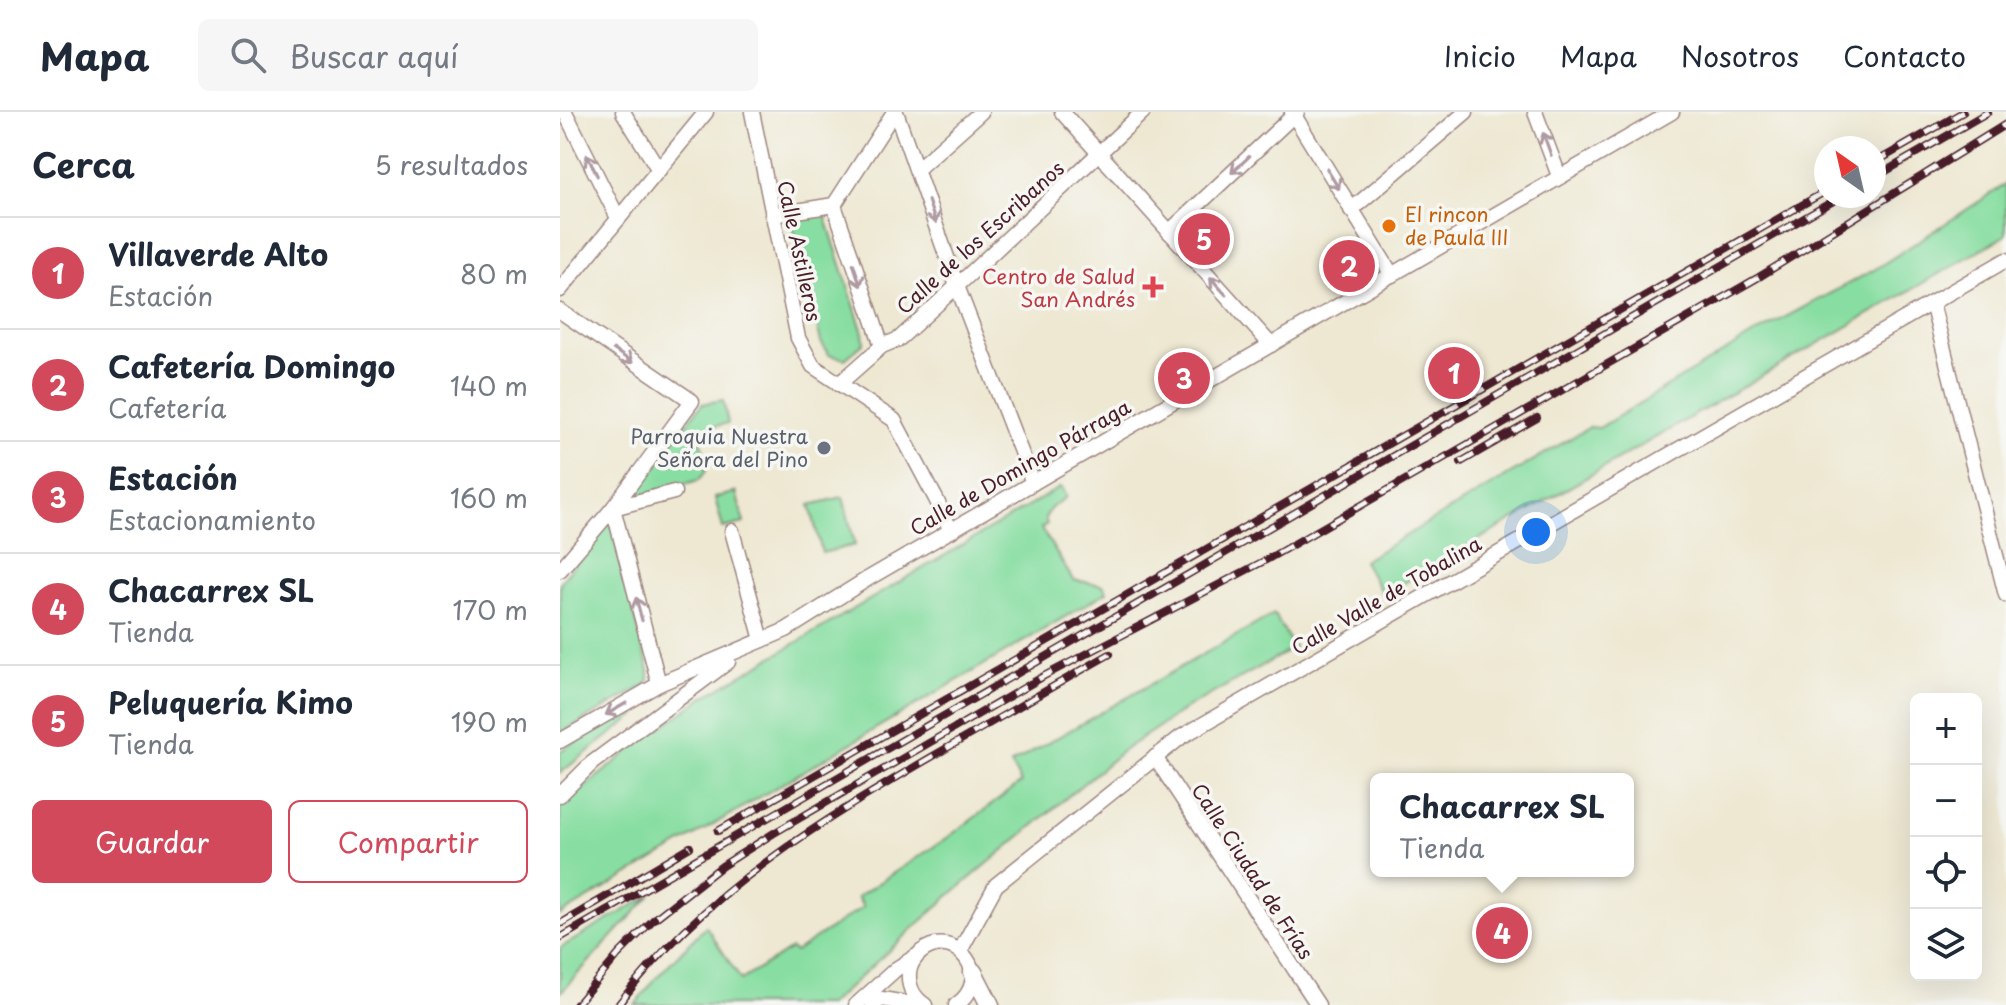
<!DOCTYPE html>
<html lang="es">
<head>
<meta charset="utf-8">
<style>
	body { margin:0; font-family:"Playpen Sans",sans-serif; background:#f6f6f7; color:#1f2937 }
	.controls { position:absolute; right:24px; bottom:24px; display:grid; overflow:hidden; border-radius:12px; box-shadow:0 8px 32px #0002 }
	.controls button { width:72px; height:72px; display:grid; place-items:center; padding:0; border:0; border-bottom:2px solid #e0e1e3; background:#fff; color:#1f2937; font:40px sans-serif }
	.compass { position:absolute; left:1254px; top:24px; width:72px; height:72px; border-radius:50%; background:#fff; box-shadow:0 8px 32px #0002; rotate:326deg }
	.you { position:absolute; left:976px; top:420px; width:28px; height:28px; margin:-20px; border:6px solid #fff; border-radius:50%; background:#1a73e8; box-shadow:0 0 0 12px #1a73e833 }
	.badge { display:grid; place-items:center; width:52px; height:52px; border-radius:50%; background:#d1495b; color:#fff; font-size:26px; font-weight:700 }
	.pin { position:absolute; translate:-50% -50%; border:4px solid #fff; box-shadow:0 2px 8px #0006 }
	.popup { position:absolute; left:810px; top:661px; width:264px; height:104px; box-sizing:border-box; display:grid; place-content:center; border-radius:12px; background:#fff; filter:drop-shadow(0 2px 6px #0005); font-size:26px; white-space:nowrap; color:#747a83 }
	.popup b { font-size:30px; color:#1f2937 }
	.popup::after { content:''; position:absolute; left:50%; top:100%; margin-left:-16px; border:16px solid transparent; border-top-color:#fff }
	.list { margin:0; padding:0; list-style:none }
	h2 { display:flex; justify-content:space-between; align-items:center; height:104px; margin:0; padding:0 32px; font-size:34px }
	h2 small { font-size:26px; font-weight:400; color:#747a83 }
	.list li { display:grid; grid-template-columns:52px 1fr auto; gap:24px; align-items:center; box-sizing:border-box; height:112px; padding:0 32px; border-top:2px solid #e0e1e3 }
	.list b { display:block; font-size:30px; white-space:nowrap }
	.list p { margin:0; font-size:26px; white-space:nowrap; color:#747a83 }
	.list em { font-size:26px; font-style:normal; color:#747a83 }
	.actions { display:flex; gap:16px; padding:24px 32px }
	.actions a { flex:1; padding:18px 0; border:2px solid #d1495b; border-radius:12px; text-align:center; font-size:28px; color:#d1495b }
	.actions .main { background:#d1495b; color:#fff }
	.icon { flex:none; width:44px; height:44px; fill:none; stroke:currentColor; stroke-width:2; stroke-linecap:round; stroke-linejoin:round }
	.map { position:relative; flex:none; width:1446px; height:893px; overflow:hidden }
	header { display:flex; align-items:center; gap:48px; box-sizing:border-box; height:112px; padding:0 40px; background:#fff; border-bottom:2px solid #e0e1e3 }
	header strong { font-size:38px }
	nav { display:flex; gap:44px; margin-inline-start:auto; font-size:28px }
	.search { width:560px; height:72px; background:#f6f6f7; display:flex; align-items:center; gap:20px; box-sizing:border-box; padding:0 28px; border-radius:12px; color:#747a83; font-size:30px }
	main { display:flex }
	aside { flex:1; background:#fff }
	.map>svg:first-child { display:block }
	.green { fill:#88dea2; stroke:#697e66; stroke-width:2 }
	.lines { fill:none; stroke-linecap:round; stroke-linejoin:round }
	.street-casing { stroke:#9c847e; stroke-width:17 }
	.secondary-casing { stroke:#9c847e; stroke-width:21 }
	.street { stroke:#fff; stroke-width:14 }
	.secondary { stroke:#fff; stroke-width:18 }
	.rail-casing { stroke:#4a1f2b; stroke-width:8 }
	.rail { stroke:#f6f6f2; stroke-width:5; stroke-dasharray:15; stroke-linecap:butt }
	.oneway { stroke:#ae9aa0 }
	.food-dot { fill:#e8710a; stroke:#f6f6f2; stroke-width:3 }
	.health-dot { fill:#e0444e; stroke:#f6f6f2; stroke-width:3 }
	.worship-dot { fill:#6b7280; stroke:#f6f6f2; stroke-width:3 }
	.labels { text-anchor:middle; dominant-baseline:central; stroke-width:7; stroke-linejoin:round; paint-order:stroke }
	.food-label { font-size:20px; fill:#c56008; stroke:#f6f6f2; text-anchor:start }
	.street-label { font-size:20px; fill:#4a1f2b; stroke:#f6f6f2 }
	.health-label { font-size:20px; fill:#be3a42; stroke:#f6f6f2; text-anchor:end }
	.worship-label { font-size:20px; fill:#5b616d; stroke:#f6f6f2; text-anchor:end }
</style>
</head>
<body>
<header>
<strong>Mapa</strong>
<div class="search"><svg class="icon" aria-label="search" viewBox="0 0 24 24"><circle cx="10" cy="10" r="6"/><path d="M15 15l6 6"/></svg>Buscar aquí</div>
<nav><a>Inicio</a><a>Mapa</a><a>Nosotros</a><a>Contacto</a></nav>
</header>
<main>
<aside>
<h2>Cerca<small>5 resultados</small></h2>
<ul class="list">
<li><span class="badge">1</span><div><b>Villaverde Alto</b><p>Estación</p></div><em>80 m</em></li>
<li><span class="badge">2</span><div><b>Cafetería Domingo</b><p>Cafetería</p></div><em>140 m</em></li>
<li><span class="badge">3</span><div><b>Estación</b><p>Estacionamiento</p></div><em>160 m</em></li>
<li><span class="badge">4</span><div><b>Chacarrex SL</b><p>Tienda</p></div><em>170 m</em></li>
<li><span class="badge">5</span><div><b>Peluquería Kimo</b><p>Tienda</p></div><em>190 m</em></li>
</ul>
<div class="actions"><a class="main">Guardar</a><a>Compartir</a></div>
</aside>
<div class="map">
<svg width="1446" height="893" viewBox="0 0 1446 893">
	<rect width="100%" height="100%" fill="#f6f6f2"/>
	<filter id="ink" filterUnits="userSpaceOnUse"><feTurbulence type="fractalNoise" baseFrequency=".0125" numOctaves="2"/><feDisplacementMap in="SourceGraphic" scale="16" xChannelSelector="R" yChannelSelector="G"/><feConvolveMatrix kernelMatrix="1 2 1 2 8 2 1 2 1" color-interpolation-filters="sRGB"/></filter>
	<filter id="wash" filterUnits="userSpaceOnUse"><feTurbulence type="fractalNoise" baseFrequency=".006" numOctaves="4" result="noise"/><feDisplacementMap in="SourceGraphic" scale="32" xChannelSelector="R" yChannelSelector="G"/><feGaussianBlur stdDeviation="1.8" result="paint"/><feColorMatrix in="noise" values="0 0 0 0 0 0 0 0 0 0 0 0 0 0 0 0 0 1.4 0 .05"/><feComposite in="paint" operator="in"/></filter>
	<g filter="url(#wash)">
		<rect width="100%" height="100%" fill="#eee8d2"/>
		<g class="green">
			<path d="M1446,72V123L823,483L803,449L1030,315L1039,316L1192,223L1314,158Z"/>
			<path d="M264,100L303,221L304,231L285,247L269,243L261,230L231,107Z"/>
			<path d="M163,288L168,311L140,318L146,359L139,368L72,386L71,383L142,292Z"/>
			<path d="M501,375L506,385L491,396L485,406L487,412L481,416L513,468L543,473L547,480L0,803V695L78,632L144,585Z"/>
			<path d="M176,380L184,411L163,416L155,386Z"/>
			<path d="M283,385L295,433L262,441L250,393Z"/>
			<path d="M48,410L51,411L89,559V568L84,574L0,621V471Z"/>
			<path d="M714,502L734,536L630,594L561,640L390,783L269,893H75L96,866L146,814L181,868L231,837L235,840L303,795L297,785L387,726L461,671L451,652Z"/>
			<path d="M74,597L76,603L0,661V639Z"/>
			<path d="M91,783L0,881V836Z"/>
		</g>
	</g>
	<g filter="url(#ink)">
		<g class="lines">
			<defs>
				<g id="street">
					<path d="M5,0L58,106"/>
					<path d="M63,0L99,58"/>
					<path d="M192,0L238,226L253,254L334,308L376,387L391,419"/>
					<path d="M336,0L397,174L473,371"/>
					<path d="M502,0L711,233"/>
					<path d="M732,0L832,163"/>
					<path d="M975,0L999,64"/>
					<path d="M357,57L421,0"/>
					<path d="M274,93L322,234"/>
					<path d="M791,98L906,0"/>
					<path d="M212,103L274,93L334,0"/>
					<path d="M609,120L737,0"/>
					<path d="M0,178L146,0"/>
					<path d="M1372,191L1446,483"/>
					<path d="M0,199L132,289L53,396L0,458"/>
					<path d="M279,272L322,234L339,227L397,174L583,0"/>
					<path d="M172,419L202,528"/>
					<path d="M99,572L53,396L114,380"/>
					<path d="M0,629L99,572L226,518L309,466L1112,0"/>
					<path d="M595,645L758,893"/>
					<path d="M0,683L32,651L168,550"/>
					<path d="M400,839L436,773L621,625L1446,148"/>
					<path d="M296,893L336,857L355,845"/>
					<path d="M313,893L322,887L357,893"/>
					<path d="M365,893C353,885 348,875 349,861C350,852 354,846 361,840C395,813 436,866 396,893"/>
				</g>
				<path id="secondary" d="M413,860L430,893"/>
			</defs>
			<use href="#street" class="street-casing"/>
			<use href="#secondary" class="secondary-casing"/>
			<use href="#street" class="street"/>
			<use href="#secondary" class="secondary"/>
			<defs>
				<g id="rail">
					<path d="M1314,51L1403,0"/>
					<path d="M1314,66L1428,0"/>
					<path d="M901,350L977,306"/>
					<path d="M158,719L1266,79"/>
					<path d="M0,812L130,735"/>
					<path d="M0,826L1282,84"/>
					<path d="M16,893L59,842L93,808L162,754L214,721L484,564L706,448L1199,165L1446,12"/>
					<path d="M58,893C146,777 263,708 387,636C441,605 495,573 550,542"/>
				</g>
			</defs>
			<use href="#rail" class="rail-casing"/>
			<use href="#rail" class="rail"/>
		</g>
		<defs><path id="oneway-shaft" d="M-6 0H5M1.5-3L5.5 0L1.5 3" fill="none" stroke-width="1.6" stroke-linecap="round" stroke-linejoin="round" transform="scale(2)"/></defs>
		<g class="oneway">
			<use href="#oneway-shaft" transform="translate(987 32) rotate(-110)"/>
			<use href="#oneway-shaft" transform="translate(32 53) rotate(-116)"/>
			<use href="#oneway-shaft" transform="translate(680 53) rotate(137)"/>
			<use href="#oneway-shaft" transform="translate(773 67) rotate(59)"/>
			<use href="#oneway-shaft" transform="translate(372 100) rotate(71)"/>
			<use href="#oneway-shaft" transform="translate(297 163) rotate(72)"/>
			<use href="#oneway-shaft" transform="translate(658 174) rotate(-132)"/>
			<use href="#oneway-shaft" transform="translate(63 244) rotate(35)"/>
			<use href="#oneway-shaft" transform="translate(79 497) rotate(-105)"/>
			<use href="#oneway-shaft" transform="translate(56 597) rotate(150)"/>
		</g>
	</g>
	<circle class="food-dot" cx="829" cy="114" r="8"/>
	<path class="health-dot" d="M589 163h8v8h8v8h-8v8h-8v-8h-8v-8h8z"/>
	<circle class="worship-dot" cx="264" cy="336" r="8"/>
	<g class="labels">
		<g class="food-label">
			<text x="845" y="102">El rincon<tspan x="845" dy="23">de Paula III</tspan></text>
		</g>
		<g class="street-label">
			<text transform="translate(420 125) rotate(-42)">Calle de los Escribanos</text>
			<text transform="translate(240 139) rotate(78)">Calle Astilleros</text>
			<text transform="translate(460 355) rotate(-30)">Calle de Domingo Párraga</text>
			<text transform="translate(826 483) rotate(-30)">Calle Valle de Tobalina</text>
			<text transform="translate(693 759) rotate(57)">Calle Ciudad de Frías</text>
		</g>
		<g class="health-label">
			<text x="575" y="164">Centro de Salud<tspan x="575" dy="23">San Andrés</tspan></text>
		</g>
		<g class="worship-label">
			<text x="248" y="324">Parroquia Nuestra<tspan x="248" dy="23">Señora del Pino</tspan></text>
		</g>
	</g>
</svg>
<div class="controls">
<button>+</button>
<button>−</button>
<button><svg class="icon" aria-label="locate" viewBox="0 0 24 24"><circle cx="12" cy="12" r="6"/><path d="M12 2v4M12 18v4M2 12h4M18 12h4"/></svg></button>
<button><svg class="icon" aria-label="layers" viewBox="0 0 24 24"><path d="M12 4l9 5-9 5-9-5zM3 14l9 5 9-5"/></svg></button>
</div>
<svg class="compass" viewBox="-18 -18 36 36"><path d="M0-13l5 13h-10z" fill="#e53935"/><path d="M0 13l5-13h-10z" fill="#747a83"/></svg>
<div class="you"></div>
<div class="pin badge" style="left:894px;top:261px">1</div>
<div class="pin badge" style="left:789px;top:154px">2</div>
<div class="pin badge" style="left:624px;top:266px">3</div>
<div class="pin badge" style="left:942px;top:821px">4</div>
<div class="popup"><b>Chacarrex SL</b>Tienda</div>
<div class="pin badge" style="left:644px;top:127px">5</div>
</div>
</main>
</body>
</html>
